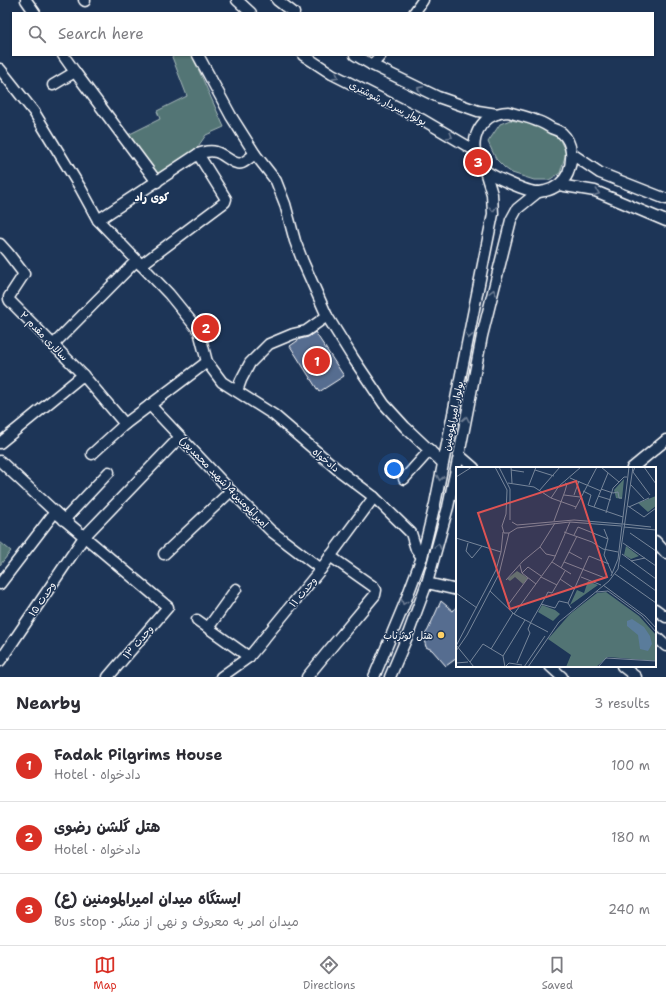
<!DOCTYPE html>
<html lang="en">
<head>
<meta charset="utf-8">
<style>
	body { margin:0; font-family:"Shantell Sans","Playpen Sans Arabic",sans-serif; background:#f7f7f7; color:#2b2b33 }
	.you { position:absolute; left:394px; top:469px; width:14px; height:14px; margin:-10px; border:3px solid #fff; border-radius:50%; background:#1a73e8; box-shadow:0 0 0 6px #1a73e833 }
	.badge { display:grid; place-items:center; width:26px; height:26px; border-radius:50%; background:#d93025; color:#fff; font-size:13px; font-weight:700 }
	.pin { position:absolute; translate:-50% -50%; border:2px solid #fff; box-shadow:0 1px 4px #0006 }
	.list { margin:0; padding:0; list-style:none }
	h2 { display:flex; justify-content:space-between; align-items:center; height:52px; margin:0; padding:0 16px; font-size:17px }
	h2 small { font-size:13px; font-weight:400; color:#7c7c81 }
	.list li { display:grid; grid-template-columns:26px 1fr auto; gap:12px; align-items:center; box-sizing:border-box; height:72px; padding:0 16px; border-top:1px solid #e1e1e2 }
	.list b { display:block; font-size:15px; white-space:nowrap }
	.list p { margin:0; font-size:13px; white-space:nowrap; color:#7c7c81 }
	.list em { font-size:13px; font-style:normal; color:#7c7c81 }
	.icon { flex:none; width:22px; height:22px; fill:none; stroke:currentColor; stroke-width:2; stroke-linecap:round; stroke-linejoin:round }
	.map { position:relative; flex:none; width:666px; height:677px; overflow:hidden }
	.search { position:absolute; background:#fff; box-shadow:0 1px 3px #0004; left:12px; right:12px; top:12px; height:44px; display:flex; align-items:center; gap:10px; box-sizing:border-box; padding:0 14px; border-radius:0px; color:#7c7c81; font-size:15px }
	.sheet { height:268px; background:#fff }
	nav { display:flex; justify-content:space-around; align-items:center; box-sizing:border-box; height:56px; border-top:1px solid #e1e1e2; background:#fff; font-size:11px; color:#7c7c81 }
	nav a { display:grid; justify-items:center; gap:2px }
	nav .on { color:#d93025 }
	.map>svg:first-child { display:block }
	.green { fill:#527474; stroke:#a8baba }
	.building { fill:#576d90; stroke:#fff }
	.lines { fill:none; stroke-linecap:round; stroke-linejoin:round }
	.minor-casing { stroke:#fff; stroke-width:13 }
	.minor { stroke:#1d3557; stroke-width:10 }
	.oneway { stroke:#6c7c92 }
	.poi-dot { fill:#ffd166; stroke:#1d3557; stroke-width:1.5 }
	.labels { text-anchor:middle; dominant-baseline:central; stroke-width:3; stroke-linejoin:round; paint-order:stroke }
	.street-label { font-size:10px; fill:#fff; stroke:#1d3557 }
	.poi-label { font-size:10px; fill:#fff; stroke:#1d3557; text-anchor:end }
	.neighbourhood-label { font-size:11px; font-weight:bold; fill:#fff; stroke:#1d3557 }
	.inset-road { fill:none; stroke:#77869a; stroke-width:1 }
	.view { fill:#de5353; fill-opacity:0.15; stroke:#de5353; stroke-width:2 }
	.inset-edge { fill:none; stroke:#fff; stroke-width:2 }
</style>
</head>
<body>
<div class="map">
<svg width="666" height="677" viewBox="0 0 666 677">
	<rect width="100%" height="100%" fill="#1d3557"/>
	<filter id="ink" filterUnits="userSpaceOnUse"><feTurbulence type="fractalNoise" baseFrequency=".025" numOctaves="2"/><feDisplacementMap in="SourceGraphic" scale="8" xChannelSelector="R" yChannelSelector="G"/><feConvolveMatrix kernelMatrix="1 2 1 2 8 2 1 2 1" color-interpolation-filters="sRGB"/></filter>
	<g filter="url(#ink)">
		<g class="green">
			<path d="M175,55H192L224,127L206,135L194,152L156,176L126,136L160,119L157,111L187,96L172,57Z"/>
			<path d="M510,120L538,125L559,138L566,153L560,173L549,180H534L512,173L505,168L496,159L488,142L500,124Z"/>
			<path d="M0,542L11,551L0,565Z"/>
		</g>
		<g class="building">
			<path d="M315,332L344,376L319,392L290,346L300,339L308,337Z"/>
			<path d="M441,601L453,611L457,606V658L446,666L432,650L426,647L424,640V636L428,630Z"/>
		</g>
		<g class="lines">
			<defs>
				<g id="minor">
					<path d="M26,0L35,13"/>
					<path d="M84,0L85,1"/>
					<path d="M237,0L251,13"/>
					<path d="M277,0L294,13"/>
					<path d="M414,13L423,0"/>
					<path d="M63,55L75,72L157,182"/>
					<path d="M198,55L231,116L255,154L276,181L285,204L295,241L303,262L327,316L353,358L384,404L405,427L443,463"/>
					<path d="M303,55L332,74L423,120L474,150"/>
					<path d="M355,55L372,65L438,97L478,111L497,114"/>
					<path d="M372,65L381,55"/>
					<path d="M0,69L34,112L81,189L98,220L169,294L199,331L207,362L222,382L274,415L337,469L374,497L411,533L416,549L422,557"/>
					<path d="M53,85L75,72"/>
					<path d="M508,112C518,115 528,117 537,121C542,122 546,125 551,128C554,129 559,131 562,133C573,143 573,160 568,173C564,182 555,189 545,191C543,191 541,192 539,192C530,193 490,176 484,169C467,151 474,123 496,114C500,113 504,112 508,112Z"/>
					<path d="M572,154L600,173L666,199"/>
					<path d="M559,185L595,191L666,221"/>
					<path d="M98,220L198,154C204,152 210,150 216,152C224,154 234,166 242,163C246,161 251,157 255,154"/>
					<path d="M0,244L8,253L24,274L9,297V299L10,301L83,375L125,424"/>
					<path d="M141,265L225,202L226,199L198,154"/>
					<path d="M53,345L136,261"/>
					<path d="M237,391L241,380L250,363L269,344L293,334L306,331L327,316"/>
					<path d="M150,405L231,491L271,531L321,569"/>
					<path d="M0,443L83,375"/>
					<path d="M92,454L125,424L207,362"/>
					<path d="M459,455L474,468"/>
					<path d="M0,461L55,512L168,607L108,677"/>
					<path d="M632,468L666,440"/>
					<path d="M404,479L430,450"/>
					<path d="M64,520L109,472"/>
					<path d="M655,541L666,553"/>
					<path d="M164,554L231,491"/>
					<path d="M427,583L457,590"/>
					<path d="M0,584L55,512"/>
					<path d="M655,609L666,617"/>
					<path d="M197,620L249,657"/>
					<path d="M208,628L236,589"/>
					<path d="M655,636L666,646"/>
					<path d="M0,661L84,537L180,437"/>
					<path d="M550,666L562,677"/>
					<path d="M622,666L636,677"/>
					<path d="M221,677L249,657L321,569L374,497"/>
					<path d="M307,677L334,644L375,595L376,590L374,587L330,556"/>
					<path d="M374,677L404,605L422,557L435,504L493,214L492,194L485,171"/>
					<path d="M390,677L407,637L427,583L448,507L459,455L482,336L511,220L517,209L538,192"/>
				</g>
			</defs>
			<use href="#minor" class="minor-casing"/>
			<use href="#minor" class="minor"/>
		</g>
		<defs><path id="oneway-chevron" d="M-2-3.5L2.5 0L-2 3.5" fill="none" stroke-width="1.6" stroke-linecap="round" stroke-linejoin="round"/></defs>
		<g class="oneway">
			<use href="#oneway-chevron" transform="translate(336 76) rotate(28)"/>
			<use href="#oneway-chevron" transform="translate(420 89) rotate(-154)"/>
			<use href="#oneway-chevron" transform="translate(450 136) rotate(31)"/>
			<use href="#oneway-chevron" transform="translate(597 193) rotate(20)"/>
			<use href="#oneway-chevron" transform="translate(493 209) rotate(87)"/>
			<use href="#oneway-chevron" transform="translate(493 292) rotate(-76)"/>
			<use href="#oneway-chevron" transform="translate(469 336) rotate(101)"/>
			<use href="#oneway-chevron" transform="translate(466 419) rotate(-79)"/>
			<use href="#oneway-chevron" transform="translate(440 478) rotate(101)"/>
			<use href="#oneway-chevron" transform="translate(438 546) rotate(-75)"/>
			<use href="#oneway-chevron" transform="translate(404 602) rotate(111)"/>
		</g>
	</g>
	<circle class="poi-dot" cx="441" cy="635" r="4"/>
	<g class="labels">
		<g class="street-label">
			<text transform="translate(388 103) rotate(27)">بولوار سردار شوشتری</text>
			<text transform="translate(44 336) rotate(46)">سالاری مقدم ۲</text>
			<text transform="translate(453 416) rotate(-79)">بولوار امیرالمومنین</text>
			<text transform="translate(326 460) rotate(40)">دادخواه</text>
			<text transform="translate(224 482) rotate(46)">امیرالمومنین4(شهید محمدپور)</text>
			<text transform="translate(303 592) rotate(-50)">وحدت ۱۱</text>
			<text transform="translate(42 599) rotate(-56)">وحدت ۱۵</text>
			<text transform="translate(138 642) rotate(-50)">وحدت ۱۳</text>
		</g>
		<g class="poi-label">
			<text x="433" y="635">هتل کوثرناب</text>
		</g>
		<g class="neighbourhood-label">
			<text x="152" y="197">کوی راد</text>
		</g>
	</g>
	<g transform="translate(456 467)">
		<rect width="200" height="200" fill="#1d3557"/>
		<path d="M168,12L166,32L160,31L158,23ZM200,29V39L192,45L182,36ZM170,79L183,89L175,92L168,88ZM61,104L72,111L67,117L59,110L54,114L51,112ZM132,114L142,118L114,138L121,123L128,126ZM150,125L183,149L200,168V194L152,190L140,200H110L115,188L92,172L114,147L141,126ZM86,138L99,143L104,147L97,154L82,145Z" fill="#527474"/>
		<path d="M176,152L188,160L194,169L196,177L192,184L184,182L182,168L171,159V154Z" fill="#5a7c9b"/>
		<path class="inset-road" d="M39,0L51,23L50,47L46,59L48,66H53L61,61L114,55L165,59M43,0L54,22V53M55,0L56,16M145,0L163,15M179,0L177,5L194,28M188,0L200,17M55,3L68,5M79,3L98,9M0,10L16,0M114,11L145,24M52,16L78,20L95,31L120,40M73,18L80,0M175,18L188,32M145,22L157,26L162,25L163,31H166M83,24L104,0M127,24L135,28L132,38L167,50M108,28L124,30M118,28L123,14M142,29L155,33M95,31L103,19L125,0M172,39L188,50L200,41M138,40L152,6M173,40L193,31M119,42L141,0M150,46L157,21L168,10H171M98,54L109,24L111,17L109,16M56,55L61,58L118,53L166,57M167,57L195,60M168,60L200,63M148,62L152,72L148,88L156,106M108,65L136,75L147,82L162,85M174,66L200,84M118,68L122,60L152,72M0,71L45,85M12,76L10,84L16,91L26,79M167,76L200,99M84,80L90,87L99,89M113,85L126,92M166,87L200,112M175,94L189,91M96,95L115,107M108,95L149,111M64,98L66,106L80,117M164,98L200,124M105,101L121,69M66,106L72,100L85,109M159,107L200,136M155,109L162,92L173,0M85,110L101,118M125,110L145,118M104,112L119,122M50,113L67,94L84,80L99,56M147,118L189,149L200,161M34,124L58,147L92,165M140,125L152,124L186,149L200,165M0,126L21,141M85,137L99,141L103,134L112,136M52,138L72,111M115,141L112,136L133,89L153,97M58,147L98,92L114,55M0,178L18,200M0,179L40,103L45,85L47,65M35,182L57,146M0,184L11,168L43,107L53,66M47,189L69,153M14,195L27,177L47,189L49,200M0,196L12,195M61,196L74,166L72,162L75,155L90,129L92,125L96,126L109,104M49,200L53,196L66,198M68,200L89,169M72,200L103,155L153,114L162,102L177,0M142,200L150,191L200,194"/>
		<path class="view" d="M120,14L151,110L54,142L22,46Z"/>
		<rect width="200" height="200" class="inset-edge"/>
	</g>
</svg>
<div class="you"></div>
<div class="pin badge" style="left:317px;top:361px">1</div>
<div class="pin badge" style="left:206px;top:328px">2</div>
<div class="pin badge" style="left:478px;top:162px">3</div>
<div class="search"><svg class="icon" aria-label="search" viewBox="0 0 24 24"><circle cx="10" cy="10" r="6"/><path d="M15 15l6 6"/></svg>Search here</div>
</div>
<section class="sheet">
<h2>Nearby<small>3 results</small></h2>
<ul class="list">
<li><span class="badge">1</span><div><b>Fadak Pilgrims House</b><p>Hotel · دادخواه</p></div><em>100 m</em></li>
<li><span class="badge">2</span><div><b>هتل گلشن رضوی</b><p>Hotel · دادخواه</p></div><em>180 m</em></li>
<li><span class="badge">3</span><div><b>ایستگاه میدان امیرالمومنین (ع)</b><p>Bus stop · میدان امر به معروف و نهی از منکر</p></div><em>240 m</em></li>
</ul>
</section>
<nav>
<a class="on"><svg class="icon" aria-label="map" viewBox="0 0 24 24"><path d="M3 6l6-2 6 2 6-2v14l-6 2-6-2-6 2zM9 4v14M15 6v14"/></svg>Map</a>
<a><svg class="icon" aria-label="directions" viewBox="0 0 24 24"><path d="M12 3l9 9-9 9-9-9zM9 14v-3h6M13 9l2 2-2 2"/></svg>Directions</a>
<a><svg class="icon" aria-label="saved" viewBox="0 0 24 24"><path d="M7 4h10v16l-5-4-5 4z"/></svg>Saved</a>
</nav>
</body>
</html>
